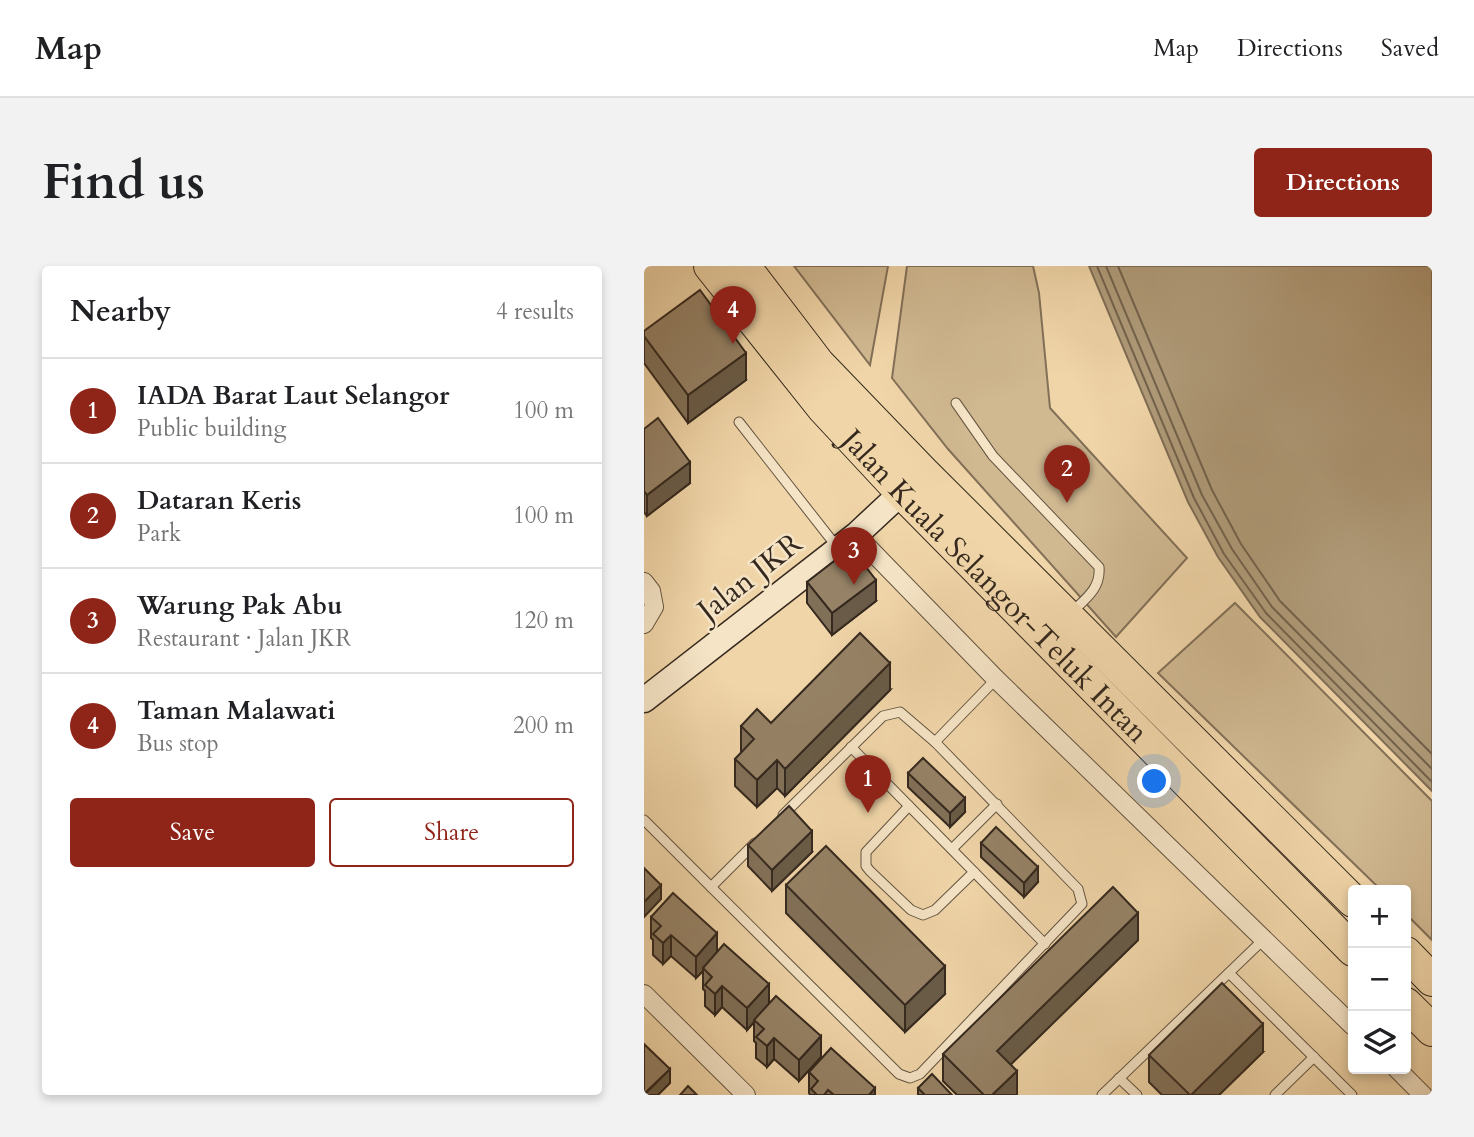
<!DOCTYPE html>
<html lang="en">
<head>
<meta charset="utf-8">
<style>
	body { margin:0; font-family:Cardo,serif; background:#f2f2f2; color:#202124 }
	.controls { position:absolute; right:21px; bottom:21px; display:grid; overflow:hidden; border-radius:7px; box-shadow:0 4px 10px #0003 }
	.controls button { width:63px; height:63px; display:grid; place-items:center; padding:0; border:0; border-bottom:2px solid #e0e0e0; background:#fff; color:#202124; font:35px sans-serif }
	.you { position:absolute; left:511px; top:516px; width:24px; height:24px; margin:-18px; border:5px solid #fff; border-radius:50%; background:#1a73e8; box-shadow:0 0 0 10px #1a73e833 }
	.badge { display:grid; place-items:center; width:46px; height:46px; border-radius:50%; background:#8f2418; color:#fff; font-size:23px; font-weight:700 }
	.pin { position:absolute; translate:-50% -58px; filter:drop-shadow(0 2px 4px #0008) }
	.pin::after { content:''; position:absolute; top:37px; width:24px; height:21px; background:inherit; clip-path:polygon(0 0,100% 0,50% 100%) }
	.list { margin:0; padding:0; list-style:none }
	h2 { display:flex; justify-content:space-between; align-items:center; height:91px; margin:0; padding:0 28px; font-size:30px }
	h2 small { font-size:23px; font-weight:400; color:#757577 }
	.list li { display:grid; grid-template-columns:46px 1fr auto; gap:21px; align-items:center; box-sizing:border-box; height:105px; padding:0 28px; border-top:2px solid #e0e0e0 }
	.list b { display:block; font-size:26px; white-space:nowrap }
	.list p { margin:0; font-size:23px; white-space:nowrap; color:#757577 }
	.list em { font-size:23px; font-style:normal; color:#757577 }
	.actions { display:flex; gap:14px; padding:21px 28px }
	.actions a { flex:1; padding:16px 0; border:2px solid #8f2418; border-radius:7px; text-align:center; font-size:24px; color:#8f2418 }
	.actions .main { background:#8f2418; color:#fff }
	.icon { flex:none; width:38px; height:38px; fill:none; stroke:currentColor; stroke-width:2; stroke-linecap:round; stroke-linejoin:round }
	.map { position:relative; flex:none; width:788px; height:829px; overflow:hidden; border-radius:7px }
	header { display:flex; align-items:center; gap:42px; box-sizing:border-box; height:98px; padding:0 35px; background:#fff; border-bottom:2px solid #e0e0e0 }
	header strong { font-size:33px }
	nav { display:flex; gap:38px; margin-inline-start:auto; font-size:24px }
	.intro { display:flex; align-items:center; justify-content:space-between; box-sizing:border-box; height:168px; padding:0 42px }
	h1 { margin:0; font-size:49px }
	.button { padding:18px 32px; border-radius:7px; background:#8f2418; color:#fff; font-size:24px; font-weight:700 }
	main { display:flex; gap:42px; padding:0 42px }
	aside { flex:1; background:#fff; border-radius:7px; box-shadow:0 4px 10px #0003 }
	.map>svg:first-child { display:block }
	.green { fill:#d0b891; stroke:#827058; stroke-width:2 }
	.water { fill:#b09b79; stroke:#7f6d55; stroke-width:2 }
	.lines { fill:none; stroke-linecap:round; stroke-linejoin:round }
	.shore { stroke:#72624c; stroke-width:2 }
	.lane-casing { stroke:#645441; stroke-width:11 }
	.street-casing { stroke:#645441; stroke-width:20 }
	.secondary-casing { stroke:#35291f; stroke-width:27 }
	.highway-casing { stroke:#35291f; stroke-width:34 }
	.lane { stroke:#f5e4c6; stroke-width:9 }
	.street { stroke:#f5e4c6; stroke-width:18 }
	.secondary { stroke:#f5e4c6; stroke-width:24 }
	.highway { stroke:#f0d5a8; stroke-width:32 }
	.wall { fill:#817058; stroke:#35291f; stroke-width:2 }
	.shaded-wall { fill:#695b47; stroke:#35291f; stroke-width:2 }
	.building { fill:#968266; stroke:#35291f; stroke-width:2 }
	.labels { text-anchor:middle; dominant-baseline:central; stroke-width:5; stroke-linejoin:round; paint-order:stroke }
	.street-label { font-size:30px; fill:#35291f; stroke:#f5e4c6 }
</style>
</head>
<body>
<header>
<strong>Map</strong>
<nav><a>Map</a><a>Directions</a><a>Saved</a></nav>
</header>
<div class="intro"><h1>Find us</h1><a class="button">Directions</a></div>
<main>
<aside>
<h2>Nearby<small>4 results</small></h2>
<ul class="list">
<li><span class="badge">1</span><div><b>IADA Barat Laut Selangor</b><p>Public building</p></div><em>100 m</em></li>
<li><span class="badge">2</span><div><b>Dataran Keris</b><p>Park</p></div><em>100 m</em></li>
<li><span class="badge">3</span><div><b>Warung Pak Abu</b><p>Restaurant · Jalan JKR</p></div><em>120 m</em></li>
<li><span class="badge">4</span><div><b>Taman Malawati</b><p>Bus stop</p></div><em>200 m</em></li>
</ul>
<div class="actions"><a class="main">Save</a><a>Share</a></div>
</aside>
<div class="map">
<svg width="788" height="829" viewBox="0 0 788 829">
	<rect width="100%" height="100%" fill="#f0d5a8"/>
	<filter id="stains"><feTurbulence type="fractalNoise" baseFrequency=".00286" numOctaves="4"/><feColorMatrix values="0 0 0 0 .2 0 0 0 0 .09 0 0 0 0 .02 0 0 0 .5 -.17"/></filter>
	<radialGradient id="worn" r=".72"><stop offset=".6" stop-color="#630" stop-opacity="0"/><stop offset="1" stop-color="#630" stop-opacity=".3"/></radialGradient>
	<g class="green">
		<path d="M150,0H244L226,99Z"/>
		<path d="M263,0H389L395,27L406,142L543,292L472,371L304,183L248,112Z"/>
		<path d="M591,337L788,535V674L762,648V624H737L514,407Z"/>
	</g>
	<path class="water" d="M445,0H788V525L616,351L574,291L544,236Z"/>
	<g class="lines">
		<g class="shore">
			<path d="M453,0L550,232L580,288L622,347L788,516"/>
			<path d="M462,0L558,229L588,283L628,341L788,503"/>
			<path d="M474,0L568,224L597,278L636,335L788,488"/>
		</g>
		<defs>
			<g id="lane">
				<path d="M312,137L349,190L455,301C457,323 441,333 427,347"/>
				<path d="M95,156L193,281"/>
				<path d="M291,476L352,413"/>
				<path d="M207,481L401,678"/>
				<path d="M265,540L222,586V600L226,605L267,644L279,649L291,644L330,606"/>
				<path d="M0,554L67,621L111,577"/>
				<path d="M308,583L353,538"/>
				<path d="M67,621L255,808L266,812L276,808L438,638L434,623L291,476L256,446L239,450L139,549"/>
				<path d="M585,707L708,829"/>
				<path d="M475,812L493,829"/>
				<path d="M458,829L620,673"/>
				<path d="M631,829L670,791"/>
			</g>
			<g id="street">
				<path d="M212,269L352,413L709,760"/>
				<path d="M0,316L7,325L10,341L0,358"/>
				<path d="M0,728L102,829"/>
				<path d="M753,803L779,829"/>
			</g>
			<path id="secondary" d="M0,434L212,269L271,214"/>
			<g id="highway">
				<path id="s1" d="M66,0L179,142L259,228L709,684"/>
				<path d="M100,0L174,97L279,206L709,635"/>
				<path d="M762,687L788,714"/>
				<path d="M762,738L788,764"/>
			</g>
		</defs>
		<use href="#lane" class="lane-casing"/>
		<use href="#street" class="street-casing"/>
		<use href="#secondary" class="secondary-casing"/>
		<use href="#highway" class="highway-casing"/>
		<use href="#lane" class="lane"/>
		<use href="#street" class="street"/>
		<use href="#secondary" class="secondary"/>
		<use href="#highway" class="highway"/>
	</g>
	<g class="wall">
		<path d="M0,65L102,114L44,157L0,97Z"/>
		<path d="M0,163L46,217L3,250L0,246Z"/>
		<path d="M163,316L232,335L188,369L163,337Z"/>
		<path d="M246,424L141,530L133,522L113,541L91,520V493L97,487V460L127,457Z"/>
		<path d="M264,507L321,546L306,561L264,521Z"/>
		<path d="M337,577L394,616L380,631L337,591Z"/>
		<path d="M104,579L168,586L128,625L104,600Z"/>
		<path d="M142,619L301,728L261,766L142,647Z"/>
		<path d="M7,651L73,686L177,791L155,815L130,793L123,801L112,792V777L110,775V756L103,764L78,741L71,749L61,740V725L59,723V705L52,712L27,690L19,698L9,689V674L7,672Z"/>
		<path d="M494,674L367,798L373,829H313L299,815V788Z"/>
		<path d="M619,786L575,829H518L505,816V789Z"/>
		<path d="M165,806L231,829H166L165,827Z"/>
		<path d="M274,822L308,829H274Z"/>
	</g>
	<g class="shaded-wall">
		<path d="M102,87V114L44,157V129Z"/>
		<path d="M46,196V217L3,250V229Z"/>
		<path d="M232,314V335L188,369V347Z"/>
		<path d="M246,397V424L141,530V503Z"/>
		<path d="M133,494V522L113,541V514Z"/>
		<path d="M321,532V546L306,561V547Z"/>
		<path d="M168,565V586L128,625V604Z"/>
		<path d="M394,601V616L380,631V617Z"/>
		<path d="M17,619V633L0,651V636Z"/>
		<path d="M494,647V674L353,812V785Z"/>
		<path d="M73,667V688L59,702V705L52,712V691Z"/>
		<path d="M27,669V690L19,698V677Z"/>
		<path d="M301,700V728L261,766V739Z"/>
		<path d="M125,718V739L103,764V742Z"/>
		<path d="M78,720V741L71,749V728Z"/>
		<path d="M619,758V786L575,829H547Z"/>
		<path d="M177,770V791L155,815V794Z"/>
		<path d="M130,772V793L123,801V780Z"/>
		<path d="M26,803V817L14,829H0Z"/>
		<path d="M373,805V829H348Z"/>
		<path d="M231,822V829H225Z"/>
	</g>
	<g class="building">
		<path d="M56,24L102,87L44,129L0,70V65Z"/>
		<path d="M14,152L46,196L3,229L0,225V163Z"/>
		<path d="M207,282L232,314L188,347L163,316Z"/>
		<path d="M216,367L246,397L141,503L133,494L113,514L91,493L110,473L97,460L113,443L127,457Z"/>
		<path d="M279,492L321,532L306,547L264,507Z"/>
		<path d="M145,540L168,565L128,604L104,579Z"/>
		<path d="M352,561L394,601L380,617L337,577Z"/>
		<path d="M182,580L301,700L261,739L142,619Z"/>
		<path d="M0,602L17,619L0,636Z"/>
		<path d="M469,621L494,647L353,785L373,805L348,829H340L299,788Z"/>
		<path d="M29,627L73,667L52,691L27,669L19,677L9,668L17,660L7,651Z"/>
		<path d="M80,678L125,718L103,742L78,720L71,728L61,719L68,711L59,702Z"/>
		<path d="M578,717L619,758L547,829H546L505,789Z"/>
		<path d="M132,730L177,770L155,794L130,772L123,780L112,771L120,763L110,754Z"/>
		<path d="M0,778L26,803L0,828Z"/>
		<path d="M187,782L231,822L225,829H190L184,824L180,829H173L167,823L174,815L165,806Z"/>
		<path d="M288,808L308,829H281L274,822Z"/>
		<path d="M44,820L53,829H36Z"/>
	</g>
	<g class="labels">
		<g class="street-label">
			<text transform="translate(106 311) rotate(-38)">Jalan JKR</text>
			<text stroke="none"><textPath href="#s1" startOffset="429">Jalan Kuala Selangor-Teluk Intan</textPath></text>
		</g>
	</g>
	<rect width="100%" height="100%" filter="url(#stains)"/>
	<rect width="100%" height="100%" fill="url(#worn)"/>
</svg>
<div class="controls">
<button>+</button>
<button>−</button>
<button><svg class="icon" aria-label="layers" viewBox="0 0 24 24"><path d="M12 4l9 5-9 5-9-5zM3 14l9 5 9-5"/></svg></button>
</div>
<div class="you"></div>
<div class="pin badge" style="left:224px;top:547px">1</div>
<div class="pin badge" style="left:423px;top:237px">2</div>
<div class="pin badge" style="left:210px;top:319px">3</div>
<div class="pin badge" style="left:89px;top:78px">4</div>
</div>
</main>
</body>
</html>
